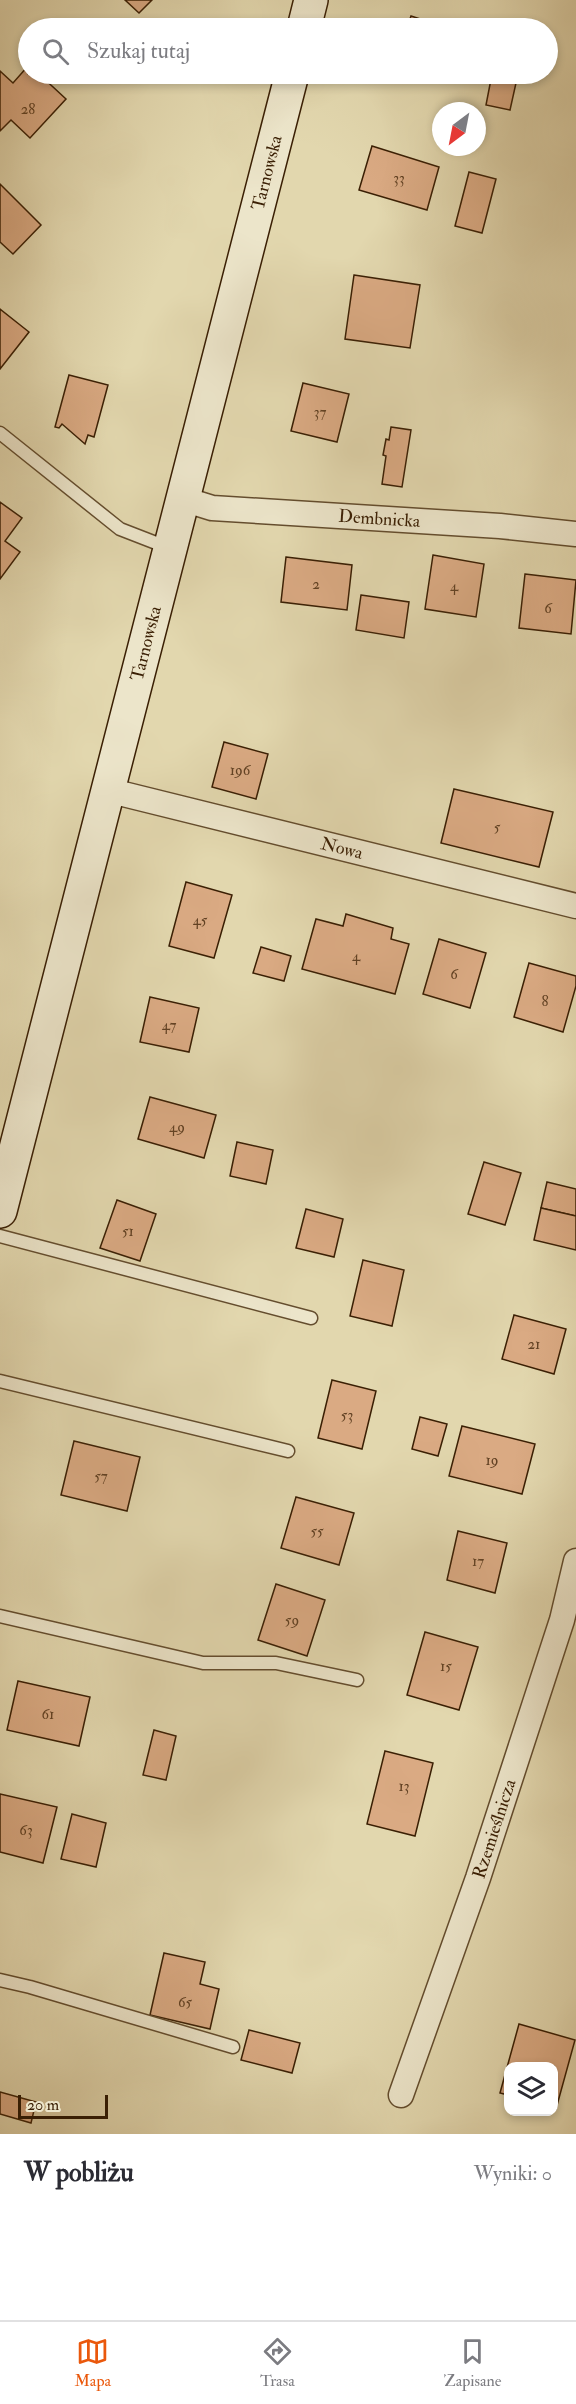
<!DOCTYPE html>
<html lang="pl">
<head>
<meta charset="utf-8">
<style>
	body { margin:0; font-family:"IM FELL Double Pica",serif; background:#f7f7f7; color:#2b2b33 }
	.controls { position:absolute; right:18px; bottom:18px; display:grid; overflow:hidden; border-radius:12px; box-shadow:0 3px 9px #0003 }
	.controls button { width:54px; height:54px; display:grid; place-items:center; padding:0; border:0; border-bottom:2px solid #e1e1e2; background:#fff; color:#2b2b33; font:30px sans-serif }
	.compass { position:absolute; left:432px; top:102px; width:54px; height:54px; border-radius:50%; background:#fff; box-shadow:0 3px 9px #0003; rotate:212deg }
	.scale { position:absolute; left:18px; bottom:15px; width:90px; box-sizing:border-box; padding-left:6px; border:3px solid #3a1f04; border-top:0; font-size:16px; line-height:21px; white-space:nowrap; color:#3a1f04; -webkit-text-stroke:4px #ece5ca; paint-order:stroke }
	.list { margin:0; padding:0; list-style:none }
	h2 { display:flex; justify-content:space-between; align-items:center; height:78px; margin:0; padding:0 24px; font-size:26px }
	h2 small { font-size:20px; font-weight:400; color:#7c7c81 }
	.icon { flex:none; width:33px; height:33px; fill:none; stroke:currentColor; stroke-width:2; stroke-linecap:round; stroke-linejoin:round }
	.map { position:relative; flex:none; width:576px; height:2134px; overflow:hidden }
	.search { position:absolute; background:#fff; box-shadow:0 3px 9px #0003; left:18px; right:18px; top:18px; height:66px; display:flex; align-items:center; gap:15px; box-sizing:border-box; padding:0 21px; border-radius:33px; color:#7c7c81; font-size:22px }
	.sheet { height:186px; background:#fff }
	nav { display:flex; justify-content:space-around; align-items:center; box-sizing:border-box; height:84px; border-top:2px solid #e1e1e2; background:#fff; font-size:16px; color:#7c7c81 }
	nav a { display:grid; justify-items:center; gap:3px }
	nav .on { color:#ea580c }
	.map>svg:first-child { display:block }
	.building { fill:#daaa83; stroke:#3a1f04; stroke-width:1.5 }
	.lines { fill:none; stroke-linecap:round; stroke-linejoin:round }
	.service-casing { stroke:#644d2e; stroke-width:15 }
	.minor-casing { stroke:#644d2e; stroke-width:27 }
	.secondary-casing { stroke:#3a1f04; stroke-width:36 }
	.service { stroke:#ece5ca; stroke-width:12 }
	.minor { stroke:#ece5ca; stroke-width:24 }
	.secondary { stroke:#ece5ca; stroke-width:33 }
	.labels { text-anchor:middle; dominant-baseline:central; stroke-width:6; stroke-linejoin:round; paint-order:stroke }
	.number-label { font-size:15px; fill:#624224 }
	.street-label { font-size:18px; fill:#3a1f04; stroke:#ece5ca }
</style>
</head>
<body>
<div class="map">
<svg width="576" height="2134" viewBox="0 0 576 2134">
	<rect width="100%" height="100%" fill="#e2d7ae"/>
	<filter id="stains"><feTurbulence type="fractalNoise" baseFrequency=".00333" numOctaves="4"/><feColorMatrix values="0 0 0 0 .2 0 0 0 0 .09 0 0 0 0 .02 0 0 0 .5 -.17"/></filter>
	<radialGradient id="worn" r=".72"><stop offset=".6" stop-color="#630" stop-opacity="0"/><stop offset="1" stop-color="#630" stop-opacity=".3"/></radialGradient>
	<g class="building">
		<path d="M125,0H152L139,13Z"/>
		<path d="M411,16L448,28H407Z"/>
		<path d="M28,66V74H39L66,99L30,138L11,120L0,131V71L13,83Z"/>
		<path d="M421,74H453L449,83Z"/>
		<path d="M492,74H518L510,110L486,105Z"/>
		<path d="M372,146L439,167L427,210L359,190Z"/>
		<path d="M469,172L496,179L482,233L455,226Z"/>
		<path d="M0,184L41,225L13,254L0,242Z"/>
		<path d="M354,275L420,285L410,348L345,339Z"/>
		<path d="M0,309L29,332L0,369Z"/>
		<path d="M69,375L108,385L94,437L88,435L85,444L62,424L59,428L55,427Z"/>
		<path d="M303,383L349,394L337,442L291,431Z"/>
		<path d="M391,427L411,430L402,487L382,484L386,456L383,455L386,439L389,440Z"/>
		<path d="M0,502L22,518L5,541L20,552L0,579Z"/>
		<path d="M433,555L484,564L476,617L425,609Z"/>
		<path d="M286,557L352,565L347,610L281,602Z"/>
		<path d="M525,574L576,580L571,634L519,628Z"/>
		<path d="M361,595L409,602L404,638L356,630Z"/>
		<path d="M224,742L268,754L256,799L212,787Z"/>
		<path d="M454,789L553,812L539,867L441,843Z"/>
		<path d="M186,882L232,895L214,958L169,946Z"/>
		<path d="M346,914L393,928L391,939L409,944L395,994L302,969L316,919L343,926Z"/>
		<path d="M439,939L486,953L470,1008L423,994Z"/>
		<path d="M261,947L291,956L284,981L253,973Z"/>
		<path d="M529,963L576,976V986L563,1032L514,1017Z"/>
		<path d="M150,997L199,1008L189,1052L140,1042Z"/>
		<path d="M150,1097L216,1115L204,1158L138,1139Z"/>
		<path d="M237,1142L273,1150L266,1184L230,1176Z"/>
		<path d="M484,1162L521,1173L505,1225L468,1214Z"/>
		<path d="M547,1182L576,1189V1216L541,1208Z"/>
		<path d="M117,1200L156,1214L140,1261L100,1248Z"/>
		<path d="M541,1208L576,1216V1250L534,1240Z"/>
		<path d="M306,1209L343,1219L334,1257L296,1248Z"/>
		<path d="M363,1260L404,1270L392,1326L350,1316Z"/>
		<path d="M514,1315L566,1329L554,1374L502,1359Z"/>
		<path d="M332,1380L376,1391L362,1449L318,1438Z"/>
		<path d="M420,1417L447,1424L438,1456L412,1449Z"/>
		<path d="M462,1426L535,1444L522,1494L449,1476Z"/>
		<path d="M74,1441L140,1457L127,1511L61,1495Z"/>
		<path d="M296,1497L354,1513L339,1565L281,1548Z"/>
		<path d="M458,1531L507,1543L495,1593L447,1580Z"/>
		<path d="M276,1584L325,1600L307,1656L258,1640Z"/>
		<path d="M425,1632L478,1647L459,1710L407,1695Z"/>
		<path d="M18,1681L90,1697L79,1746L7,1730Z"/>
		<path d="M154,1730L176,1736L166,1780L143,1775Z"/>
		<path d="M385,1751L433,1763L415,1836L367,1824Z"/>
		<path d="M0,1794L57,1807L43,1863L0,1852Z"/>
		<path d="M72,1814L106,1823L96,1867L61,1859Z"/>
		<path d="M164,1953L205,1962L200,1984L219,1989L210,2029L150,2015Z"/>
		<path d="M519,2024L575,2040L556,2109L554,2108V2066H508V2095L500,2093Z"/>
		<path d="M249,2030L300,2043L292,2073L241,2060Z"/>
		<path d="M0,2092L36,2102L31,2123L0,2114Z"/>
	</g>
	<g class="lines">
		<defs>
			<g id="service">
				<path d="M0,433L120,529L169,548"/>
				<path d="M0,1236L311,1318"/>
				<path d="M0,1381L288,1451"/>
				<path d="M0,1616L203,1663H276L357,1680"/>
				<path d="M0,1980L30,1987L233,2047"/>
			</g>
			<g id="minor">
				<path id="s1" d="M183,499L212,508L500,526L576,534"/>
				<path id="s2" d="M107,790L576,906"/>
				<path id="s3" d="M401,2095L478,1878L562,1620L576,1561"/>
			</g>
			<g id="secondary">
				<path d="M304,28L311,0"/>
				<path id="s4" d="M0,1211L292,74"/>
			</g>
		</defs>
		<use href="#service" class="service-casing"/>
		<use href="#minor" class="minor-casing"/>
		<use href="#secondary" class="secondary-casing"/>
		<use href="#service" class="service"/>
		<use href="#minor" class="minor"/>
		<use href="#secondary" class="secondary"/>
	</g>
	<g class="labels">
		<g class="number-label">
			<text x="28" y="109">28</text>
			<text x="399" y="178">33</text>
			<text x="320" y="412">37</text>
			<text x="316" y="584">2</text>
			<text x="454" y="586">4</text>
			<text x="548" y="608">6</text>
			<text x="240" y="770">196</text>
			<text x="497" y="827">5</text>
			<text x="200" y="920">45</text>
			<text x="356" y="956">4</text>
			<text x="454" y="974">6</text>
			<text x="545" y="1001">8</text>
			<text x="169" y="1025">47</text>
			<text x="177" y="1127">49</text>
			<text x="128" y="1231">51</text>
			<text x="534" y="1344">21</text>
			<text x="347" y="1415">53</text>
			<text x="492" y="1460">19</text>
			<text x="101" y="1476">57</text>
			<text x="317" y="1531">55</text>
			<text x="478" y="1561">17</text>
			<text x="292" y="1620">59</text>
			<text x="446" y="1666">15</text>
			<text x="48" y="1714">61</text>
			<text x="404" y="1786">13</text>
			<text x="26" y="1830">63</text>
			<text x="185" y="2002">65</text>
		</g>
		<g class="street-label">
			<text stroke="none"><textPath href="#s4" startOffset="1072">Tarnowska</textPath></text>
			<text stroke="none"><textPath href="#s1" startOffset="198">Dembnicka</textPath></text>
			<text stroke="none"><textPath href="#s4" startOffset="586">Tarnowska</textPath></text>
			<text stroke="none"><textPath href="#s2" startOffset="242">Nowa</textPath></text>
			<text stroke="none"><textPath href="#s3" startOffset="282">Rzemieślnicza</textPath></text>
		</g>
	</g>
	<rect width="100%" height="100%" filter="url(#stains)"/>
	<rect width="100%" height="100%" fill="url(#worn)"/>
</svg>
<div class="controls">
<button><svg class="icon" aria-label="layers" viewBox="0 0 24 24"><path d="M12 4l9 5-9 5-9-5zM3 14l9 5 9-5"/></svg></button>
</div>
<svg class="compass" viewBox="-18 -18 36 36"><path d="M0-13l5 13h-10z" fill="#e53935"/><path d="M0 13l5-13h-10z" fill="#7c7c81"/></svg>
<div class="scale">20 m</div>
<div class="search"><svg class="icon" aria-label="search" viewBox="0 0 24 24"><circle cx="10" cy="10" r="6"/><path d="M15 15l6 6"/></svg>Szukaj tutaj</div>
</div>
<section class="sheet">
<h2>W pobliżu<small>Wyniki: 0</small></h2>
<ul class="list">
</ul>
</section>
<nav>
<a class="on"><svg class="icon" aria-label="map" viewBox="0 0 24 24"><path d="M3 6l6-2 6 2 6-2v14l-6 2-6-2-6 2zM9 4v14M15 6v14"/></svg>Mapa</a>
<a><svg class="icon" aria-label="directions" viewBox="0 0 24 24"><path d="M12 3l9 9-9 9-9-9zM9 14v-3h6M13 9l2 2-2 2"/></svg>Trasa</a>
<a><svg class="icon" aria-label="saved" viewBox="0 0 24 24"><path d="M7 4h10v16l-5-4-5 4z"/></svg>Zapisane</a>
</nav>
</body>
</html>
